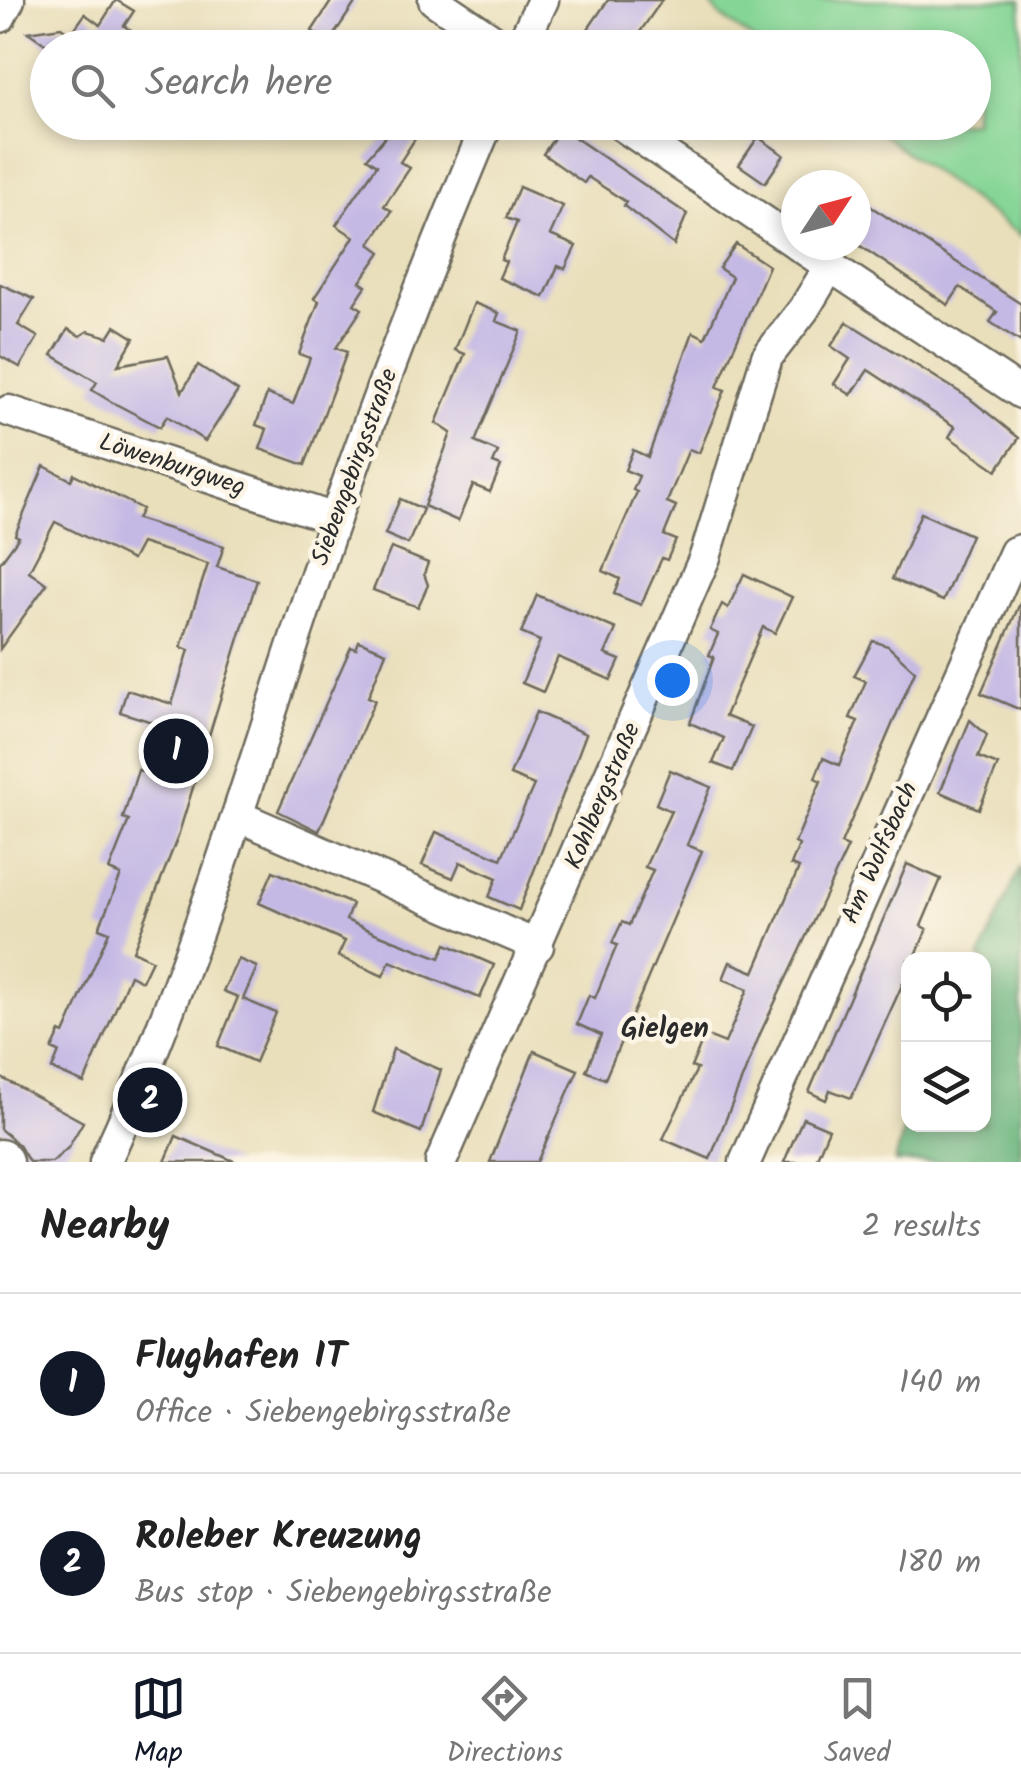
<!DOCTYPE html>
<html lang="en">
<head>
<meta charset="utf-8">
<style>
	body { margin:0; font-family:Kalam,sans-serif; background:#f6f6f6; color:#222 }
	.controls { position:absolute; right:30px; bottom:30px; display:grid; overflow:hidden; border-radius:20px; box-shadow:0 5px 15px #0003 }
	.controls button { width:90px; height:90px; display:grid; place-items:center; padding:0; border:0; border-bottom:2px solid #e0e0e0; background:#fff; color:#222; font:50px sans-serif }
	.compass { position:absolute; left:781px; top:170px; width:90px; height:90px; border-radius:50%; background:#fff; box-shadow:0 5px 15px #0003; rotate:54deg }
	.you { position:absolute; left:672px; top:680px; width:35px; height:35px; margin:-25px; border:8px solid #fff; border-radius:50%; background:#1a73e8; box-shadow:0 0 0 15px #1a73e833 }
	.badge { display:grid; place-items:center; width:65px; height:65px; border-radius:50%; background:#111827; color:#fff; font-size:32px; font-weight:700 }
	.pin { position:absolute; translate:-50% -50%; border:5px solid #fff; box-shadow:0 2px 10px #0006 }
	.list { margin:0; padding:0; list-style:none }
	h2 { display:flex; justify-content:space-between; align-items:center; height:130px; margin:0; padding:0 40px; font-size:42px }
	h2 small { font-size:32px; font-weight:400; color:#767676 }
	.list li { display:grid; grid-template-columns:65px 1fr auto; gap:30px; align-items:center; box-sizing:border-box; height:180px; padding:0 40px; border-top:2px solid #e0e0e0 }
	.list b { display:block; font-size:38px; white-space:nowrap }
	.list p { margin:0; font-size:32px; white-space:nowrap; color:#767676 }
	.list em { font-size:32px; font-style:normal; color:#767676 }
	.icon { flex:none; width:55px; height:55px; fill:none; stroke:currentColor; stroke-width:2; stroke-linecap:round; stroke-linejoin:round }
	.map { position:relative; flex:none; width:1021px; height:1162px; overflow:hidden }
	.search { position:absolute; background:#fff; box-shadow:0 5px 15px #0003; left:30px; right:30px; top:30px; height:110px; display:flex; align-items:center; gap:25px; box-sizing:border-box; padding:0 35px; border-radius:55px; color:#767676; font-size:38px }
	.sheet { height:490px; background:#fff }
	nav { display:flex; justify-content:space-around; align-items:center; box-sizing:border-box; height:140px; border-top:2px solid #e0e0e0; background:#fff; font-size:28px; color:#767676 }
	nav a { display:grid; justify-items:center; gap:5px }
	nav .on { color:#111827 }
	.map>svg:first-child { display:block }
	.green { fill:#85d596; stroke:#588060; stroke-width:2.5 }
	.forest { fill:#6cb67f; stroke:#4c7055; stroke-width:2.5 }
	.building { fill:#c4b8e5 }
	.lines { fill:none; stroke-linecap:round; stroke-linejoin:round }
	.minor-casing { stroke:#6e6a5d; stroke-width:35 }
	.major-casing { stroke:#6e6a5d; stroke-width:45 }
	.minor { stroke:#fff; stroke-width:30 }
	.major { stroke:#fff; stroke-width:40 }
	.labels { text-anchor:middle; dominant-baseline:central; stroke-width:9; stroke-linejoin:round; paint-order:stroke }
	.street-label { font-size:25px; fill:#2b2b2b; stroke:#fcf5e5 }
	.neighbourhood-label { font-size:28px; font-weight:bold; fill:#2b2b2b; stroke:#fcf5e5 }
</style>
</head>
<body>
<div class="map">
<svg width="1021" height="1162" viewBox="0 0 1021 1162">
	<rect width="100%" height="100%" fill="#fcf5e5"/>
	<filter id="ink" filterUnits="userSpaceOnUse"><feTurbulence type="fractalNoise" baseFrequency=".01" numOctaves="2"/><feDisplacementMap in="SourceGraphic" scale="20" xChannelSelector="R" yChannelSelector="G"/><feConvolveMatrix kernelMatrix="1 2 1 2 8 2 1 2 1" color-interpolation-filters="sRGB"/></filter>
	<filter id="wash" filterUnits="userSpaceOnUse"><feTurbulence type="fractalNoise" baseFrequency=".0048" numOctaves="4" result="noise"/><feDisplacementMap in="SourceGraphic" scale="40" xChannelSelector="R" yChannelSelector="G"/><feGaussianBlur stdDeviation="2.25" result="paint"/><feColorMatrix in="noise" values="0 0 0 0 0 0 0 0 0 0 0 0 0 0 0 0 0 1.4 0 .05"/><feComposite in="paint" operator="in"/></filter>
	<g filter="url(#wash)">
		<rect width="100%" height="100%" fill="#e9dfbb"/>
		<path class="green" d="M708,0H1021V236L866,123L974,122V48L763,47L718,14Z"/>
		<path class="forest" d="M1021,866V1162H895L908,1114V1124H984V959H979Z"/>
		<g id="blocks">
			<g class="building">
				<path d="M116,0L134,11L124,26L157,48H51L28,32L61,27L71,34L85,14L100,25Z"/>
				<path d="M332,0H357L329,42L312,31Z"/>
				<path d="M608,0H662L629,48H616L588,29Z"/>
				<path d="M398,122H426L400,162L410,168L384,206L392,211L370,244L381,252L360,282L366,286L354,304L362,309L336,348L347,352L305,465L260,449L267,429L256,425L267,394L293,404L310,358L299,354L319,301L314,298L354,237L336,225L377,165L367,158Z"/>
				<path d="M561,128L687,214L674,245L624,206L626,202L588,177L584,183L543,154Z"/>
				<path d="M758,137L784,155L765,183L739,165Z"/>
				<path d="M519,187L563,206L550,235L576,246L565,269L558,266L544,297L499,278L506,262L501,260L517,222L506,218Z"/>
				<path d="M856,197L1021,304V342L990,322L997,312L960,287L948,305L856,243Z"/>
				<path d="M736,244L769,266L717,387L725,390L699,453L689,449L667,502L676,506L664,535L676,540L667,560L662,558L641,605L614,594L620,579L603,571L637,492L633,490L639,476L625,470L633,450L648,457L693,332L705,338L722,300L732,277L719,268Z"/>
				<path d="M0,284L34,299L18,325L38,337L20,367L0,356Z"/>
				<path d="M474,303L499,313L496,321L521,331L475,442L498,452L493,463L501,466L490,492L473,485L458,521L424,506L451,433L436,423L465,354L455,350Z"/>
				<path d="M847,322L969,398L1019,438L997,470L949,437L955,427L868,370L851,395L834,384L850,359L831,346Z"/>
				<path d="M115,326L134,338L118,365L168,356L182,392L198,365L238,391L205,441L167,416L160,427L110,401L92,390L97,382L52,355L68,329L80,336L88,331L108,337Z"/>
				<path d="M44,466L71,480L74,474L142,509L137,519L224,546L217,567L257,580L178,836L133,951L152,960L142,981L130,975L84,1083L52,1069L59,1052L52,1049L60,1032L64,1034L109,932L99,928L121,875L109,870L129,820L123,818L138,770L146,772L162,725L120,712L127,690L172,704L189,650L181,647L208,564L141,543L132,560L55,522L29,571L47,584L0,649V563L19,537L15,535Z"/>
				<path d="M400,499L423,509L408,544L385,534Z"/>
				<path d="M921,513L971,535L943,601L892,579Z"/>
				<path d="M391,548L428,563L424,574L428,585L418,607L373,590Z"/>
				<path d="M744,574L792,597L775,633L763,627L725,716L752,727L733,771L713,763L724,738L690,723L714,657L709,655L718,634L710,630L722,604L728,608Z"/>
				<path d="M537,595L616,629L605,654L620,660L611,680L558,657L543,692L522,683L540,641L521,633Z"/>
				<path d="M1021,601V710L981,693Z"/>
				<path d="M359,641L386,652L368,697L375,700L319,831L278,811L351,647L356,649Z"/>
				<path d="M873,641L888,646L915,671L841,844L848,847L760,1034L710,1159L663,1139L697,1069L691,1067L705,1035L725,1043L748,989L723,979L730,962L754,972L799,868L791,865L799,845L795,843L821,781L815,778L823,758L839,765L858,721L850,718L866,681L854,676Z"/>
				<path d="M536,712L586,734L519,910L489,897L497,878L460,862L453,878L422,865L436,832L501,859L534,785L510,775Z"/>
				<path d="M970,720L987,735L978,757L998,765L979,809L940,792Z"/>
				<path d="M670,770L711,787L687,845L702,851L605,1079L586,1071L601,1035L577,1024L589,995L595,998L617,945L612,943L622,922L629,925L653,870L645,867L671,811L656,804Z"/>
				<path d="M907,864L941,879L921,926L927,929L914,960H908V972L851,1098L830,1090L826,1100L809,1092Z"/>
				<path d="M273,871L352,904L346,920L375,933L440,958L446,944L494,965L480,998L390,961L383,976L338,956L345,941L259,903Z"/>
				<path d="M238,959L257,967L243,999L276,1013L255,1062L218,1046L238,997L223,991Z"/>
				<path d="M393,1049L441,1070L421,1132L373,1112Z"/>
				<path d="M534,1051L578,1070L537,1162H490Z"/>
				<path d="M0,1077L83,1122L68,1148L52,1162H29L19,1145L0,1129Z"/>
				<path d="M803,1118L829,1129L815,1162H784Z"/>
				<path d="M176,1136L236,1162H165Z"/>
			</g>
		</g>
	</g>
	<g filter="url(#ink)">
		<use href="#blocks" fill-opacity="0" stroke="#6e6a5d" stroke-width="2.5"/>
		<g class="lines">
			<defs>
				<g id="minor">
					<path d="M434,0L505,48"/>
					<path d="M0,17L9,0"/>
					<path d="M520,48L543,0"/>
					<path d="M617,122L796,243"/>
					<path d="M798,245L1021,393"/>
					<path d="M9,411L335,519"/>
					<path d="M238,816L538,946"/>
					<path d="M105,1162C201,954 260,735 335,519C381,385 433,253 488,122"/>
					<path d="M441,1162L705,557L767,357L804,309L830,266"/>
					<path d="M745,1162L1015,552L1021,550"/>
				</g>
				<path id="major" d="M0,1160L2,1162"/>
			</defs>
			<use href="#minor" class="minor-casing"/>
			<use href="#major" class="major-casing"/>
			<use href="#minor" class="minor"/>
			<use href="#major" class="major"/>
		</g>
	</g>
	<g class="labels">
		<g class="street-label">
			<text transform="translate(172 465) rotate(18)">Löwenburgweg</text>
			<text transform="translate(355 467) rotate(-70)">Siebengebirgsstraße</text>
			<text transform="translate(603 796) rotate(-67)">Kohlbergstraße</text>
			<text transform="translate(880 853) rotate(-66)">Am Wolfsbach</text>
		</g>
		<g class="neighbourhood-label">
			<text x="665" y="1029">Gielgen</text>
		</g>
	</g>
</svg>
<div class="controls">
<button><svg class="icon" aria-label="locate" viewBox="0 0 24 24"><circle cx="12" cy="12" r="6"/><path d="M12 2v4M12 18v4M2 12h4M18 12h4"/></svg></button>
<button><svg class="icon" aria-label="layers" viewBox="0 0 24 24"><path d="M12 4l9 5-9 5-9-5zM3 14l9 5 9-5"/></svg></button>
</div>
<svg class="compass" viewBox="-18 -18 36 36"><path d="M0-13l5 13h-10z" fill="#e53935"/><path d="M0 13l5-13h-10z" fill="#767676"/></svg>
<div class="you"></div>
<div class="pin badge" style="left:176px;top:751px">1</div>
<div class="pin badge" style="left:150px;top:1100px">2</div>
<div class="search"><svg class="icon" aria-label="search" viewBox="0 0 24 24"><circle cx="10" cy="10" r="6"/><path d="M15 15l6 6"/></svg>Search here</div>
</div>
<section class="sheet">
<h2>Nearby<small>2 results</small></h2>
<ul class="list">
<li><span class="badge">1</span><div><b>Flughafen IT</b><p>Office · Siebengebirgsstraße</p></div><em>140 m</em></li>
<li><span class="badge">2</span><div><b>Roleber Kreuzung</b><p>Bus stop · Siebengebirgsstraße</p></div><em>180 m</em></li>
</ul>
</section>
<nav>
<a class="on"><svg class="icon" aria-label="map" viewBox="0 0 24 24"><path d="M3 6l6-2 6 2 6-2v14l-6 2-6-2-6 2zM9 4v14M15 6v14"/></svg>Map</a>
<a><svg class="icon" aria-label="directions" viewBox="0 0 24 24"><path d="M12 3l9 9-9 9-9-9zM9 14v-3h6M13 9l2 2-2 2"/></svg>Directions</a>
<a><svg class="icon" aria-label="saved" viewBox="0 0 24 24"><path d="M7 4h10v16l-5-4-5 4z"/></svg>Saved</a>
</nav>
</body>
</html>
